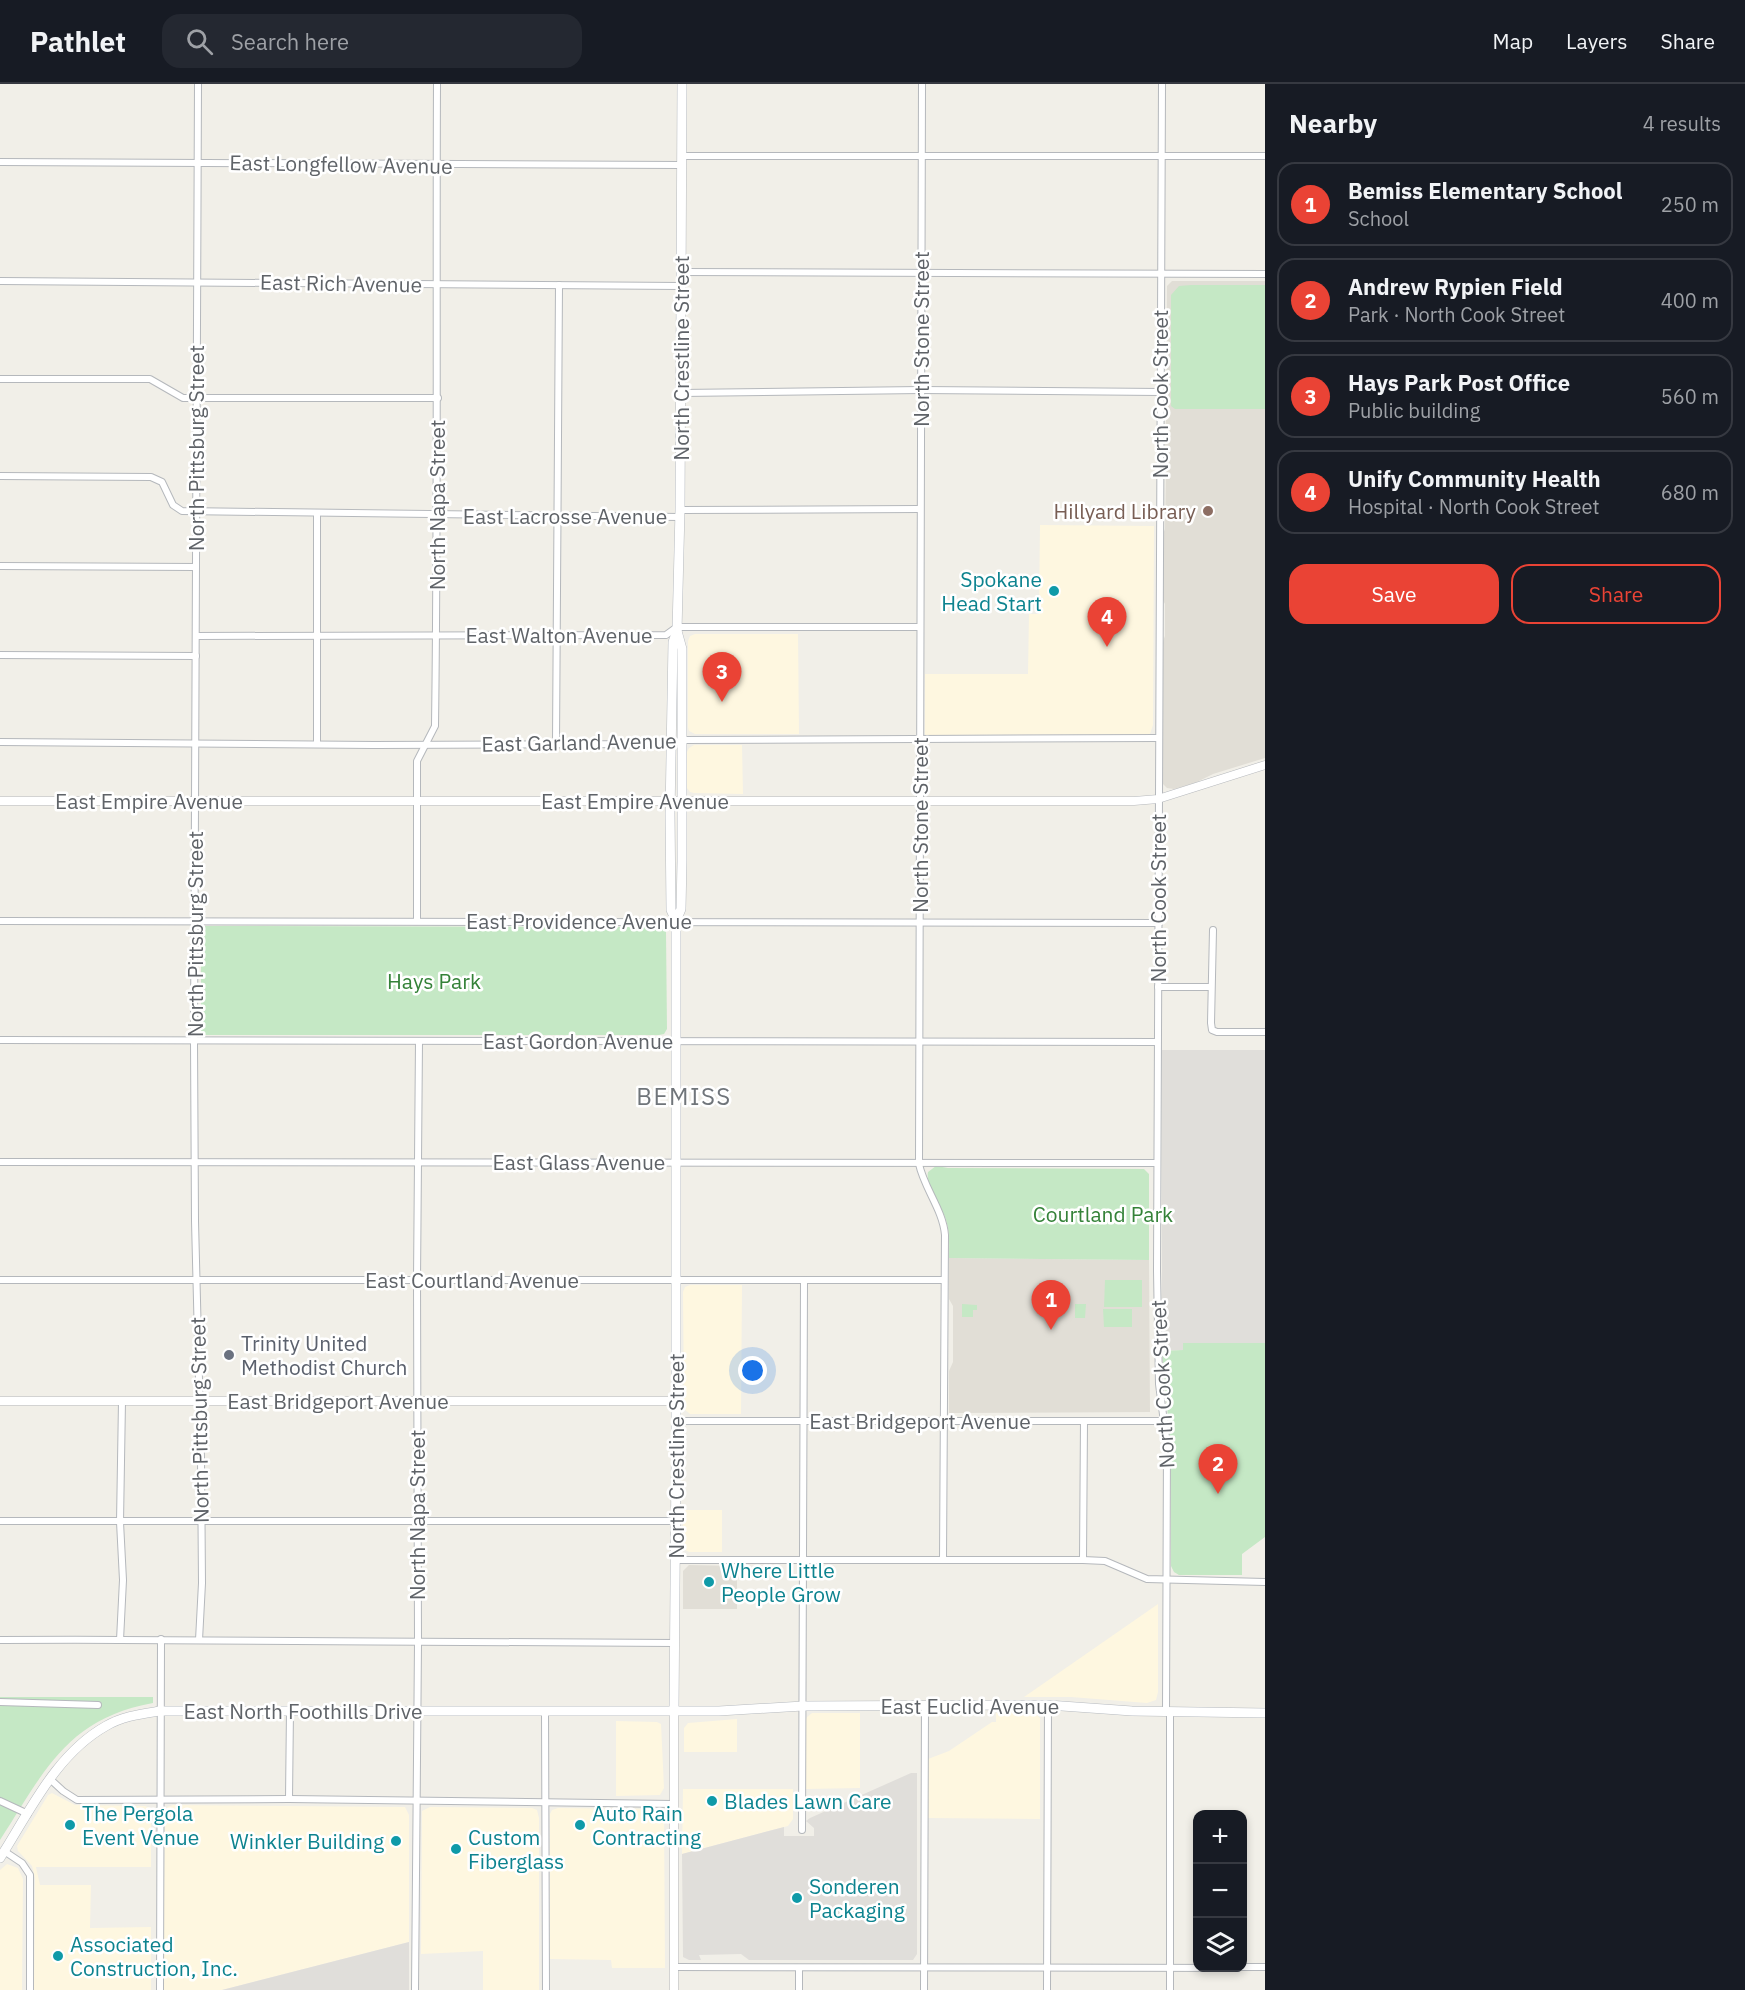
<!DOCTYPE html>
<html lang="en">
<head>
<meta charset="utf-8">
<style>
	body { margin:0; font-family:"IBM Plex Sans",sans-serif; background:#242831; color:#f1f3f6 }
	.controls { position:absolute; right:18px; bottom:18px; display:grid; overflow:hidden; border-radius:12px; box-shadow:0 3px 9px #0003 }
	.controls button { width:54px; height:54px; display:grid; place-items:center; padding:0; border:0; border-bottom:2px solid #363941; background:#171b24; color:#f1f3f6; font:30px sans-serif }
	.you { position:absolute; left:753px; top:1287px; width:21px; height:21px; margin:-15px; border:4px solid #fff; border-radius:50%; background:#1a73e8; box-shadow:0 0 0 9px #1a73e833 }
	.badge { display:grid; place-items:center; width:39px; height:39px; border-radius:50%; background:#ea4335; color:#fff; font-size:20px; font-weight:700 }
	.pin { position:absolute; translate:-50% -50px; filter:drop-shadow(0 2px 3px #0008) }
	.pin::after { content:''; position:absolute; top:32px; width:21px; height:18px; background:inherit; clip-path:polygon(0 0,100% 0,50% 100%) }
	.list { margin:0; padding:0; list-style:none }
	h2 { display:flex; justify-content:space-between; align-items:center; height:78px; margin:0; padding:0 24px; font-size:26px }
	h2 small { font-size:20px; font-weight:400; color:#9ea1a6 }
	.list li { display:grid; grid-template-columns:39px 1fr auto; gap:18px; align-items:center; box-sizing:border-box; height:84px; margin:0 12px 12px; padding:0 12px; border:2px solid #363941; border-radius:18px }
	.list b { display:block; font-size:22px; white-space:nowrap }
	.list p { margin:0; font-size:20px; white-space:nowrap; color:#9ea1a6 }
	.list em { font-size:20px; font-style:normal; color:#9ea1a6 }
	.actions { display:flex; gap:12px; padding:18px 24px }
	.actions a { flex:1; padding:14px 0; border:2px solid #ea4335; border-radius:18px; text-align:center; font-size:21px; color:#ea4335 }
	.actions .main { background:#ea4335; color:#fff }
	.icon { flex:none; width:33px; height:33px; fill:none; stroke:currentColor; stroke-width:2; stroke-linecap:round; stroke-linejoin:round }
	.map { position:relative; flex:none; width:1265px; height:1906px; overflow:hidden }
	header { display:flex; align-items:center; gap:36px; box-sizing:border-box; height:84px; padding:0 30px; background:#171b24; border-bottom:2px solid #363941 }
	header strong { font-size:28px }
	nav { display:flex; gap:33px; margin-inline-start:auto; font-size:21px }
	.search { width:420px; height:54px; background:#242831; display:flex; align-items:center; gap:15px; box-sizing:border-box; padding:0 21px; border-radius:18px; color:#9ea1a6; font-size:22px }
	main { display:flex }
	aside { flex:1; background:#171b24 }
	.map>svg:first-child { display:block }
	.commercial { fill:#fef7e0 }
	.industrial { fill:#e0deda }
	.education { fill:#e1ded6 }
	.green { fill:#c5e8c5 }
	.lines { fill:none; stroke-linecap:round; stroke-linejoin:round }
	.minor-casing { stroke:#b5b8bc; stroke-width:8 }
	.tertiary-casing { stroke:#b5b8bc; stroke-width:9 }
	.secondary-casing { stroke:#b6babf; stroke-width:10 }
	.minor { stroke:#fff; stroke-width:6 }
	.tertiary { stroke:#fff; stroke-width:8 }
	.secondary { stroke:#fff; stroke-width:9 }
	.education-dot { fill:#8d6e63; stroke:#fff; stroke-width:2 }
	.culture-dot { fill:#0f9aa8; stroke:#fff; stroke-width:2 }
	.worship-dot { fill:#6b7280; stroke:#fff; stroke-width:2 }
	.labels { text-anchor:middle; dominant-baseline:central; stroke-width:5; stroke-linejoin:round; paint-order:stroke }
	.street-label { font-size:21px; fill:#5f6368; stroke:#fff }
	.education-label { font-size:21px; fill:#785e54; stroke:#fff; text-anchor:end }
	.culture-label { font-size:21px; fill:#0d838f; stroke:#fff; text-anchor:start }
	.park-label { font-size:21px; fill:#348238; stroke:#fff }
	.worship-label { font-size:21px; fill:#5b616d; stroke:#fff; text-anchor:start }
	.quarter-label { font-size:24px; letter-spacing:1.5px; fill:#70757a; stroke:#fff }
</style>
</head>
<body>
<header>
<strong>Pathlet</strong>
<div class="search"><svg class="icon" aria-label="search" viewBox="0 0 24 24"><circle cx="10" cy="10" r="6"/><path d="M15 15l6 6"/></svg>Search here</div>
<nav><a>Map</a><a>Layers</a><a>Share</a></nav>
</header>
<main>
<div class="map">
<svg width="1265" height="1906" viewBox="0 0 1265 1906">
	<rect width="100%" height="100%" fill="#f1efe8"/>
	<g class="commercial">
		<path d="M1040,441L1154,442L1153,641L1150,650L925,651V590H1028L1029,530H1039Z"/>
		<path d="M798,550L799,650H695L689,647L688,643V557L690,552L695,550Z"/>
		<path d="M694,661H742L743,710L694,709L690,708L687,704V668L689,664Z"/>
		<path d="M690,1201H742L741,1330H690L684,1325L683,1208L685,1203Z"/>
		<path d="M683,1426H722V1468H689L685,1466L683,1462Z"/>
		<path d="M1158,1520V1608L1156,1616L1147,1619L1071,1613H1024Z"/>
		<path d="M1034,1628L1040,1634V1735L928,1734V1675L949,1667L992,1638H996V1629Z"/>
		<path d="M812,1629H860V1704L805,1705V1638L807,1633Z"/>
		<path d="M737,1635V1668H684V1644L688,1639Z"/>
		<path d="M616,1637L657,1638L661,1640L664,1704L660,1711L616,1712Z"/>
		<path d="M683,1705H793V1735L788,1742L682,1770Z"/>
		<path d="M52,1709L75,1721L145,1722L150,1724L151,1729V1783H36L40,1801H91L90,1844L151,1843V1906H34L35,1794L32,1782L18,1767L17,1762L48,1711Z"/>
		<path d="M173,1721L405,1723L409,1731V1858L222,1906H163L165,1729L167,1723Z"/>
		<path d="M430,1723L532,1724L537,1726L539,1734V1906H483V1867L421,1870L422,1727Z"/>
		<path d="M558,1724L657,1725L664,1729L665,1884H612L611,1876L550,1875V1730L552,1726Z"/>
		<path d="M7,1780L18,1784L23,1795L22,1906H0V1786Z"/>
	</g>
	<g class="industrial">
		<path d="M1162,966H1265V1259H1183V1266L1162,1267Z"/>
		<path d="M911,1689H917V1870L913,1876H749L741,1870L699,1871L701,1876H689L683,1873L682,1770L784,1743V1752H814V1744L806,1737L810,1734Z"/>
		<path d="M409,1858V1906H222Z"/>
	</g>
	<g class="education">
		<path d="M1172,197H1265V674L1213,690L1195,699L1174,705L1167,704L1163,700L1161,694L1162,560L1165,552V520L1162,514V453L1165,445L1166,390L1163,382V347L1166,341L1167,202Z"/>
		<path d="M949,1174L1149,1176L1150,1328L949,1329V1287L953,1278V1222L949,1215Z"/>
		<path d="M689,1481L737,1482V1525H683V1487Z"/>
	</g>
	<g class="green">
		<path d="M1191,201H1265V325H1175L1171,322V211L1179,202Z"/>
		<path d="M205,842L661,843L666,848L667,945L664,950L659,951H204L201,947V847Z"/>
		<path d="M936,1082L948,1084L1144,1085L1149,1090V1176L949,1174C949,1162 950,1148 946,1136C942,1122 925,1101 928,1088Z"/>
		<path d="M1105,1196H1142V1223H1104Z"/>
		<path d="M962,1220L977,1221V1226H973V1233H962Z"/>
		<path d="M1075,1220H1086L1085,1234H1075Z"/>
		<path d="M1103,1225H1132V1243H1104Z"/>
		<path d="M1183,1259H1265V1453L1242,1470V1491H1179L1174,1488L1171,1482V1367L1162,1267L1183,1266Z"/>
		<path d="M0,1613H153V1619C66,1635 44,1688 0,1756Z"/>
	</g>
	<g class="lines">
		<defs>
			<g id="minor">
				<path d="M198,0L194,958L195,1137L201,1376L202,1499L199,1556"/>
				<path d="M922,0L919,1080C924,1104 943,1126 945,1151L943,1476"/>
				<path d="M1162,0L1157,1187L1159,1300L1167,1361L1166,1628"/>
				<path d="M682,72H1265"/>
				<path d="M0,78L682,81"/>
				<path d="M681,188L1265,190"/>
				<path d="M0,197L681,202"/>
				<path d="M0,295H150L183,314H438"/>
				<path d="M681,309L921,306L1160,308"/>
				<path d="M0,392L151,393L162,398L173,421L182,427L680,433"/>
				<path d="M680,426L920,425"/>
				<path d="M317,429V660"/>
				<path d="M0,482L196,483"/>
				<path d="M196,552L666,551L677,543H920"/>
				<path d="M0,571L196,572"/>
				<path d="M0,658L374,661L671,660L682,656L1158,654"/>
				<path d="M556,659L559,201"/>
				<path d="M0,837L1159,839"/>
				<path d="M417,837V677L435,642C438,428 436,214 437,0"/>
				<path d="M1213,846L1211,939L1212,946L1217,948H1265"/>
				<path d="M1158,903H1211"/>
				<path d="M0,956L1157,958"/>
				<path d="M0,1078L1157,1079"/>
				<path d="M0,1196H944"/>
				<path d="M676,1337H1164"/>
				<path d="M0,1437H675"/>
				<path d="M676,1476H1083L1105,1477L1147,1495L1265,1498"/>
				<path d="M1083,1476L1084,1337"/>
				<path d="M0,1556C225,1555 450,1559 675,1559"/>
				<path d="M120,1556L123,1496L120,1438L122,1317"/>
				<path d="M0,1618L98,1621"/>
				<path d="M545,1626L546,1906"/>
				<path d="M50,1695L63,1707L77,1716L289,1715L674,1720"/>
				<path d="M289,1715L290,1626"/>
				<path d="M0,1717L28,1730"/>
				<path d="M802,1746L804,1196"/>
				<path d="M4,1767L22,1779L30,1791V1906"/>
				<path d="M674,1883L1238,1884"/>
				<path d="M1242,1883H1265"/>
				<path d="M799,1884V1906"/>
				<path d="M160,1906L161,1555"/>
				<path d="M415,1906L418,1559L417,1196L419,957"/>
				<path d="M924,1906L925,1621"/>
				<path d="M1047,1906L1048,1621"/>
				<path d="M1170,1906V1628"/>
			</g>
			<g id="tertiary">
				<path d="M0,717H1134L1158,715L1265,681"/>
				<path d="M0,1317H676"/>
				<path d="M674,1627V1906"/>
			</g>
			<g id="secondary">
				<path d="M676,837L671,826L670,730L673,558L677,547"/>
				<path d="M674,1627L676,1378V837L681,825L682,777V565L677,547L680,426L682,0"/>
				<path d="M0,1774C30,1727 56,1670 106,1642C123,1632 141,1630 160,1627H719L803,1622L1048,1621L1132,1627L1265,1629"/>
			</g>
		</defs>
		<use href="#minor" class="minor-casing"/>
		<use href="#tertiary" class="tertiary-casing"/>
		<use href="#secondary" class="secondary-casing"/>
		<use href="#minor" class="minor"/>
		<use href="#tertiary" class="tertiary"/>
		<use href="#secondary" class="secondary"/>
	</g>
	<circle class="education-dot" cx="1208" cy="427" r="6"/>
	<g class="culture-dot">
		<circle cx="1054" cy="507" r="6"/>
		<circle cx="709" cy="1498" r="6"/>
		<circle cx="712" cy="1717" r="6"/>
		<circle cx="70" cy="1741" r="6"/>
		<circle cx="580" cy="1741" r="6"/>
		<circle cx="396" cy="1757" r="6"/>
		<circle cx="456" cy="1765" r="6"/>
		<circle cx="797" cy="1814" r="6"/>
		<circle cx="58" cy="1872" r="6"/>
	</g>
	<circle class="worship-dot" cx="229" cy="1271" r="6"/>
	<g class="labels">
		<g class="street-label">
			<text transform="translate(341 80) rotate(1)">East Longfellow Avenue</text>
			<text transform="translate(341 199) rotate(1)">East Rich Avenue</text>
			<text transform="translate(921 255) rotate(-90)">North Stone Street</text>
			<text transform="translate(681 274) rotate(-90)">North Crestline Street</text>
			<text transform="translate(1160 310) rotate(-90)">North Cook Street</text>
			<text transform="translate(196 364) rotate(-90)">North Pittsburg Street</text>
			<text transform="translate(437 421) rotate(-90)">North Napa Street</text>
			<text x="565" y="432">East Lacrosse Avenue</text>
			<text x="559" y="551">East Walton Avenue</text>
			<text transform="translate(579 658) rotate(-1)">East Garland Avenue</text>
			<text x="149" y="717">East Empire Avenue</text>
			<text x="635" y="717">East Empire Avenue</text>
			<text transform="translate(920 741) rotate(-90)">North Stone Street</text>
			<text transform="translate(1158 814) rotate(-90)">North Cook Street</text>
			<text x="579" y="837">East Providence Avenue</text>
			<text transform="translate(195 850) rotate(-90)">North Pittsburg Street</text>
			<text x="578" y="957">East Gordon Avenue</text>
			<text x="579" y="1078">East Glass Avenue</text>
			<text x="472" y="1196">East Courtland Avenue</text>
			<text transform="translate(1162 1300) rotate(-93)">North Cook Street</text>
			<text x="338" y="1317">East Bridgeport Avenue</text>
			<text transform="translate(199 1336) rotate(-91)">North Pittsburg Street</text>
			<text x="920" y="1337">East Bridgeport Avenue</text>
			<text transform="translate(676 1372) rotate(-90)">North Crestline Street</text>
			<text transform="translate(417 1431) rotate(-90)">North Napa Street</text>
			<text x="970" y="1622">East Euclid Avenue</text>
			<text x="303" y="1627">East North Foothills Drive</text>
		</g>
		<g class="education-label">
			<text x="1196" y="427">Hillyard Library</text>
		</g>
		<g class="culture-label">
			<text x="1042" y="495" text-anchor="end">Spokane<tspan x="1042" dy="24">Head Start</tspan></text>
			<text x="721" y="1486">Where Little<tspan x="721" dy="24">People Grow</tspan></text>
			<text x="724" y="1717">Blades Lawn Care</text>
			<text x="82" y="1729">The Pergola<tspan x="82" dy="24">Event Venue</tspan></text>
			<text x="592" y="1729">Auto Rain<tspan x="592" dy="24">Contracting</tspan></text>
			<text x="468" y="1753">Custom<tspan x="468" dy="24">Fiberglass</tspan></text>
			<text x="384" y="1757" text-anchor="end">Winkler Building</text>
			<text x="809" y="1802">Sonderen<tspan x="809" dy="24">Packaging</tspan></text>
			<text x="70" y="1860">Associated<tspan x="70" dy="24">Construction, Inc.</tspan></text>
		</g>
		<g class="park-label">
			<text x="434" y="897">Hays Park</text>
			<text x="1103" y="1130">Courtland Park</text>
		</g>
		<g class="worship-label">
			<text x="241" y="1259">Trinity United<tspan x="241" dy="24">Methodist Church</tspan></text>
		</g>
		<g class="quarter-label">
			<text x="684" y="1012">BEMISS</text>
		</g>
	</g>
</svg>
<div class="controls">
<button>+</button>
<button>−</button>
<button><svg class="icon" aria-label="layers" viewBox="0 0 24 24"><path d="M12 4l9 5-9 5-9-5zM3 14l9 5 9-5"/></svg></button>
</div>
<div class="you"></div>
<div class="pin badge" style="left:1051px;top:1246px">1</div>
<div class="pin badge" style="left:1218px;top:1410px">2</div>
<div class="pin badge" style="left:722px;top:618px">3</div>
<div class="pin badge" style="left:1107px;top:563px">4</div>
</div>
<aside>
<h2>Nearby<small>4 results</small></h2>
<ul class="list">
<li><span class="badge">1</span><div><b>Bemiss Elementary School</b><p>School</p></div><em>250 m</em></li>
<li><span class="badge">2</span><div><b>Andrew Rypien Field</b><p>Park · North Cook Street</p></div><em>400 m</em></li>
<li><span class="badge">3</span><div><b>Hays Park Post Office</b><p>Public building</p></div><em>560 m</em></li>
<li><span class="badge">4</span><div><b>Unify Community Health</b><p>Hospital · North Cook Street</p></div><em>680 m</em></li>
</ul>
<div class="actions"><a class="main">Save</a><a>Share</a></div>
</aside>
</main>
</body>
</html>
